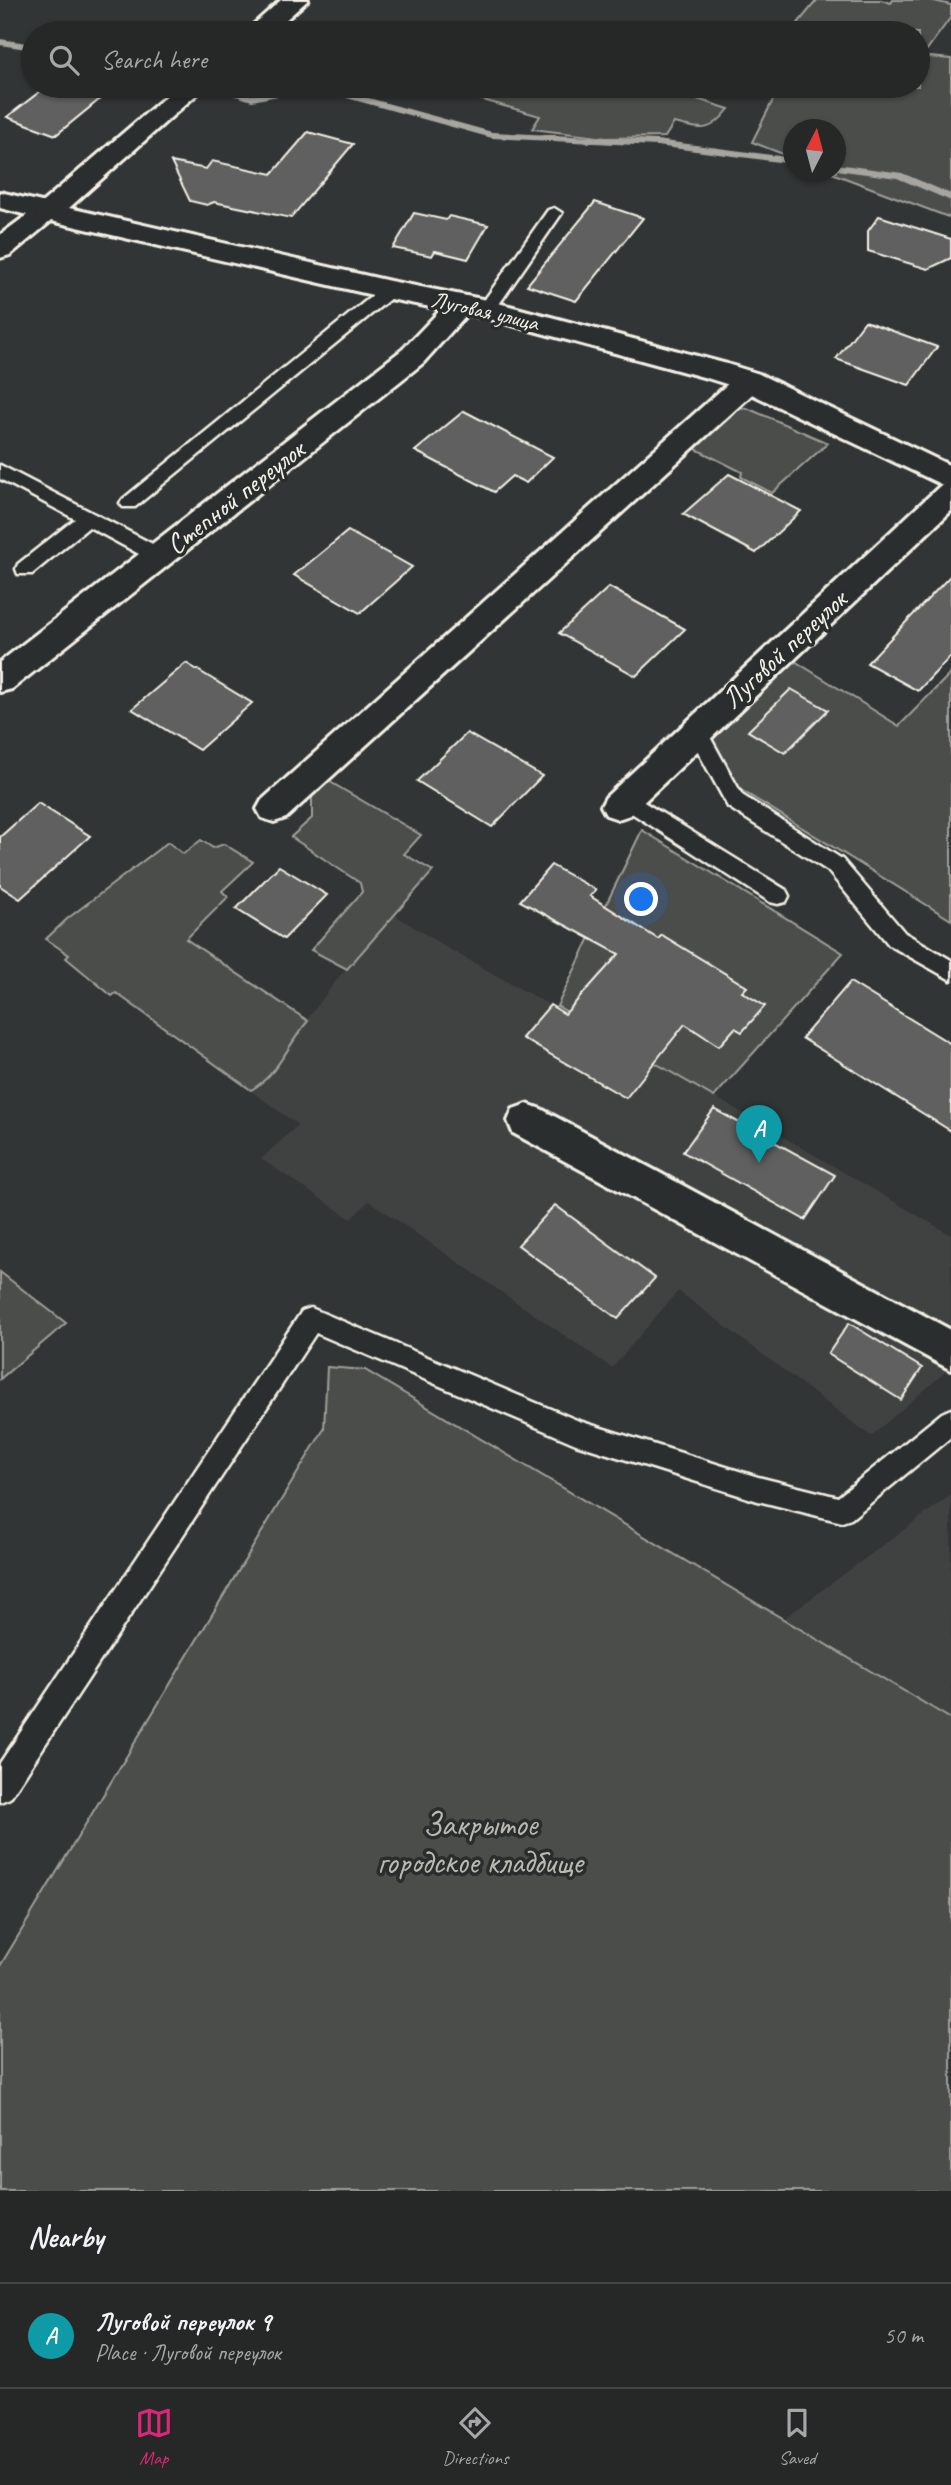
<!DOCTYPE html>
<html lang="en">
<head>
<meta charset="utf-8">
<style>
	body { margin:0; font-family:Caveat,sans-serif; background:#2e3030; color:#f1f3f6 }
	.compass { position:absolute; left:783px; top:119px; width:63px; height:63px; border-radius:50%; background:#262828; box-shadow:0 2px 5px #0004; rotate:6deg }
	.you { position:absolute; left:642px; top:900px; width:24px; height:24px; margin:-18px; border:5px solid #fff; border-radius:50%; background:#1a73e8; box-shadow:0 0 0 10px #1a73e833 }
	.badge { display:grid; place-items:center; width:46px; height:46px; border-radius:50%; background:#db2777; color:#fff; font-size:23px; font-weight:700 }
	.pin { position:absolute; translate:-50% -58px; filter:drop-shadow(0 2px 4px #0008) }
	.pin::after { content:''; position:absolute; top:37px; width:24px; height:21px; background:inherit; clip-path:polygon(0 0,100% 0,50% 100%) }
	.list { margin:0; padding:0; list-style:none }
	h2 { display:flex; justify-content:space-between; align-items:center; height:91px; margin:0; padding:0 28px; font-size:30px }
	h2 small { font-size:23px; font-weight:400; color:#a4a6a8 }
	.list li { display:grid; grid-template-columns:46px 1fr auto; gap:21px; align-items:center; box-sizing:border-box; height:105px; padding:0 28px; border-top:2px solid #424445 }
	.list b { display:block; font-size:26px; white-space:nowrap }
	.list p { margin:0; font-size:23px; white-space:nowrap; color:#a4a6a8 }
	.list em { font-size:23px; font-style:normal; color:#a4a6a8 }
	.icon { flex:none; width:38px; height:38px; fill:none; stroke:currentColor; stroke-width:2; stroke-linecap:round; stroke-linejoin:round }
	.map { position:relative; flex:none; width:951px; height:2191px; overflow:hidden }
	.search { position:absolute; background:#262828; box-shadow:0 2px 5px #0004; left:21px; right:21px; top:21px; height:77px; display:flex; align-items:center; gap:18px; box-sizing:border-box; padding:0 24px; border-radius:38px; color:#a4a6a8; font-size:26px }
	.sheet { height:196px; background:#262828 }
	nav { display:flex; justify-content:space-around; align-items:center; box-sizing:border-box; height:98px; border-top:2px solid #424445; background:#262828; font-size:19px; color:#a4a6a8 }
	nav a { display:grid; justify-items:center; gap:4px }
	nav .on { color:#db2777 }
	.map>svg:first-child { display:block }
	.built { fill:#404242 }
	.green { fill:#4b4d4c; stroke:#a09f9a; stroke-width:2 }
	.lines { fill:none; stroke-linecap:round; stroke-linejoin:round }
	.stream { fill:#a6a5a0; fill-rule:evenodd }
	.building { fill:#5f605f; stroke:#f4f1e8; stroke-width:2 }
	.service-casing { stroke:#f4f1e8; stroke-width:5 }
	.minor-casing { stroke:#f4f1e8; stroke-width:6 }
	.tertiary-casing { stroke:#f4f1e8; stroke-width:6 }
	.service { fill:#2a2d2e; fill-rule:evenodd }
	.minor { fill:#2a2d2e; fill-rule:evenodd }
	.tertiary { fill:#2a2d2e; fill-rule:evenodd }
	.labels { text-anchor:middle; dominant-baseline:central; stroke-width:7; stroke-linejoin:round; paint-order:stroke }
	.far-street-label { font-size:23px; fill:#f4f1e8; stroke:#2a2d2e }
	.street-label { font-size:28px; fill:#f4f1e8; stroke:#2a2d2e }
	.near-park-label { font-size:33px; fill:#b9b8b1; stroke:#2a2d2e }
</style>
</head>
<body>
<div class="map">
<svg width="951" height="2191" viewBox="0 0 951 2191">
	<rect width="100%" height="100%" fill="#323535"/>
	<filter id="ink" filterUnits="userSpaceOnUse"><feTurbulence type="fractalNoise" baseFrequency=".0143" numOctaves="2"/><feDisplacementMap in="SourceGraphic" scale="14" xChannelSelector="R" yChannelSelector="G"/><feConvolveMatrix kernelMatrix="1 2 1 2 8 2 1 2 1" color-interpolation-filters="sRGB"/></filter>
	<g filter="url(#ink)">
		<g class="built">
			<path d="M393,914L449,949L715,1097L951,1235V1367L871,1436L678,1291L612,1368L369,1201L351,1219L261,1159L298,1125L250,1090L257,1087L282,1061L293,1039L338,978Z"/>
			<path d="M951,1495V1719L783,1619Z"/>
		</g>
		<g class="green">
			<path d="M817,0H881L891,3L893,0H930L951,5V17L926,51L918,50V33H790Z"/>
			<path d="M918,56L951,59V218L829,172H836V130H794L793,158L752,142L780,86H918Z"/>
			<path d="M473,86H656L729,109C710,133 704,130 674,123L665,137L606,138L532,129L540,116L465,95Z"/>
			<path d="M729,407L747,408L828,443L772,493L741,477L742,472L688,445Z"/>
			<path d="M790,658L899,726L951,673V920L741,790L706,736Z"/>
			<path d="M325,779L421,835L404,854L433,871L347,969L311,950L362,892L360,883L291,837L312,818V793Z"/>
			<path d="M642,830L843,953L714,1097L557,1006Z"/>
			<path d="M201,840L213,848L224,844L253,862L222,891L228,897L186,939L308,1021C288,1044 278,1075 251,1090L116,993L112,996L66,958L69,955L46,939L67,919L168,842L183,854Z"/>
			<path d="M0,1272L66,1323L0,1379Z"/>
			<path d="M327,1367L365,1370L951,1719V2191H0V1966L324,1429Z"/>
		</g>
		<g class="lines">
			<g class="stream">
				<path d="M0,39L33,44V50L0,45Z"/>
				<path d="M203,86H218L252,95L300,86H325L492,132L657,140L794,158V164L657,146L492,138L314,89L252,101Z"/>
				<path d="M836,164L902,173L951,194V201L897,178L836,170Z"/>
			</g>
		</g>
		<g class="building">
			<path d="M47,86H116L56,135L7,117Z"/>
			<path d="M308,132L353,144L291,218L214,202L207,205L190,201L171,162L206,169L212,161L272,174Z"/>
			<path d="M595,202L643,218L576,301L527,285Z"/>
			<path d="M414,213L446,220L449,216L488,225L468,259L435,251L432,256L393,248Z"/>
			<path d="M879,216L951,239V258L928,269L868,251V231Z"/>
			<path d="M865,321L937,347L909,385L836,359Z"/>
			<path d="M464,411L553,457L526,483L512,476L494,492L415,451Z"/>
			<path d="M729,474L801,511L756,553L683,514Z"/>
			<path d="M348,531L412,567L360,613L294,575Z"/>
			<path d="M951,575V656L918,691L867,663Z"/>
			<path d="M609,587L685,629L636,676L559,633Z"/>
			<path d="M186,663L252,703L199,750L132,709Z"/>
			<path d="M791,689L828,710L785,753L748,731Z"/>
			<path d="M467,733L542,776L492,827L417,781Z"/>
			<path d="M38,803L90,836L20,899L0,886V837Z"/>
			<path d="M551,865L596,890L590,896L658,939L662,935L747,987L742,992L765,1006L742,1032L735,1028L719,1046L685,1024L626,1098L522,1038L550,1005L565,1014L619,954L520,901Z"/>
			<path d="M279,866L327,895L284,939L236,909Z"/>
			<path d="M850,982L951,1044V1131L802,1038Z"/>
			<path d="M714,1109L835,1175L805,1220L683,1152Z"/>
			<path d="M555,1205L655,1278L618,1319L518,1245Z"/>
			<path d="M849,1323L922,1368L901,1400L828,1354Z"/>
		</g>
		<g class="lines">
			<defs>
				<g id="service">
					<path d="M554,208L562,213L493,313H481L479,309L481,305L548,210Z"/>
					<path d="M390,285L396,286L398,290L396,294L135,507H123L120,503L123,499L384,286Z"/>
					<path d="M0,465L166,551L168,556L166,561H152L89,527L32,574H18L16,569L18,564L75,519L0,479Z"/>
					<path d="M697,724L704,726L742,795L842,859L905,933L951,960V980L889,945L828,871L728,807L687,731L690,726Z"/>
					<path d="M626,791L786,890L789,896L786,902L778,904L770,902L619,805L616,799L619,793Z"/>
					<path d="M311,1308L579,1421L758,1477L838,1497L942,1413L951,1409V1437L851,1519L842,1522L758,1501L576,1444L316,1333L10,1798L0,1802V1763L302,1311Z"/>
				</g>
				<g id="minor">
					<path d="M0,192L58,206L62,212L10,255L0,258V235L27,215L0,208Z"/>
					<path d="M461,296L471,299L475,305L423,363L12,689L0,692V662L403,349L451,299Z"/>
					<path d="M749,371L759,374L764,381L759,388L286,818L274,822L262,818L257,809L262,800L739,374Z"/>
					<path d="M951,482V511L630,815L618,819L606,815L601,806L606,797L940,486Z"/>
					<path d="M527,1104L541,1109L951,1330V1370L513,1133L508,1121L513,1109Z"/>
				</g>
				<g id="tertiary">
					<path d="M281,0H308L271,33H244Z"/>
					<path d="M178,86H206L69,208L390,281L487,300L727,364L759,374L951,466V489L739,388L707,378L486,318L390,299L38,218L34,212L38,206Z"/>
				</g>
			</defs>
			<use href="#service" class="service-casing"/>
			<use href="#minor" class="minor-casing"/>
			<use href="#tertiary" class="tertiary-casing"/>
			<use href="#service" class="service"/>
			<use href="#minor" class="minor"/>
			<use href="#tertiary" class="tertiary"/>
		</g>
	</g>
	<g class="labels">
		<g class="far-street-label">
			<text transform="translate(485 311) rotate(13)">Луговая улица</text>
		</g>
		<g class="street-label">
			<text transform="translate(235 497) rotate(-38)">Степной переулок</text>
			<text transform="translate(784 649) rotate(-43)">Луговой переулок</text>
		</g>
		<g class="near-park-label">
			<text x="480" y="1824">Закрытое<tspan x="480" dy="38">городское кладбище</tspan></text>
		</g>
	</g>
</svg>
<svg class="compass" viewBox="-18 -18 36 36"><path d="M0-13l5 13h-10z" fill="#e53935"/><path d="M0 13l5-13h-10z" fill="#a4a6a8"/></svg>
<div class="you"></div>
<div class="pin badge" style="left:759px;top:1163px;background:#0f9aa8">A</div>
<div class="search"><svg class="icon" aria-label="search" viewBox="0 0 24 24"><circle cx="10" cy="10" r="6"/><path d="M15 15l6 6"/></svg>Search here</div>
</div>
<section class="sheet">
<h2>Nearby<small></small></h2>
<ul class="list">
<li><span class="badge" style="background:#0f9aa8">A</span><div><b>Луговой переулок 9</b><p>Place · Луговой переулок</p></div><em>50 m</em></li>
</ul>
</section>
<nav>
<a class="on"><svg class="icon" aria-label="map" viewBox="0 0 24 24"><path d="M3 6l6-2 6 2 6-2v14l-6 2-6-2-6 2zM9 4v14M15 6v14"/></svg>Map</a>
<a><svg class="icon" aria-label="directions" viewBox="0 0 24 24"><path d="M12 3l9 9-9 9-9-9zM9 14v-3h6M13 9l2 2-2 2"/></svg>Directions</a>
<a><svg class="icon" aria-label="saved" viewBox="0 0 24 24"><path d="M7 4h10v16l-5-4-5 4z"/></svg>Saved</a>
</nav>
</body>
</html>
